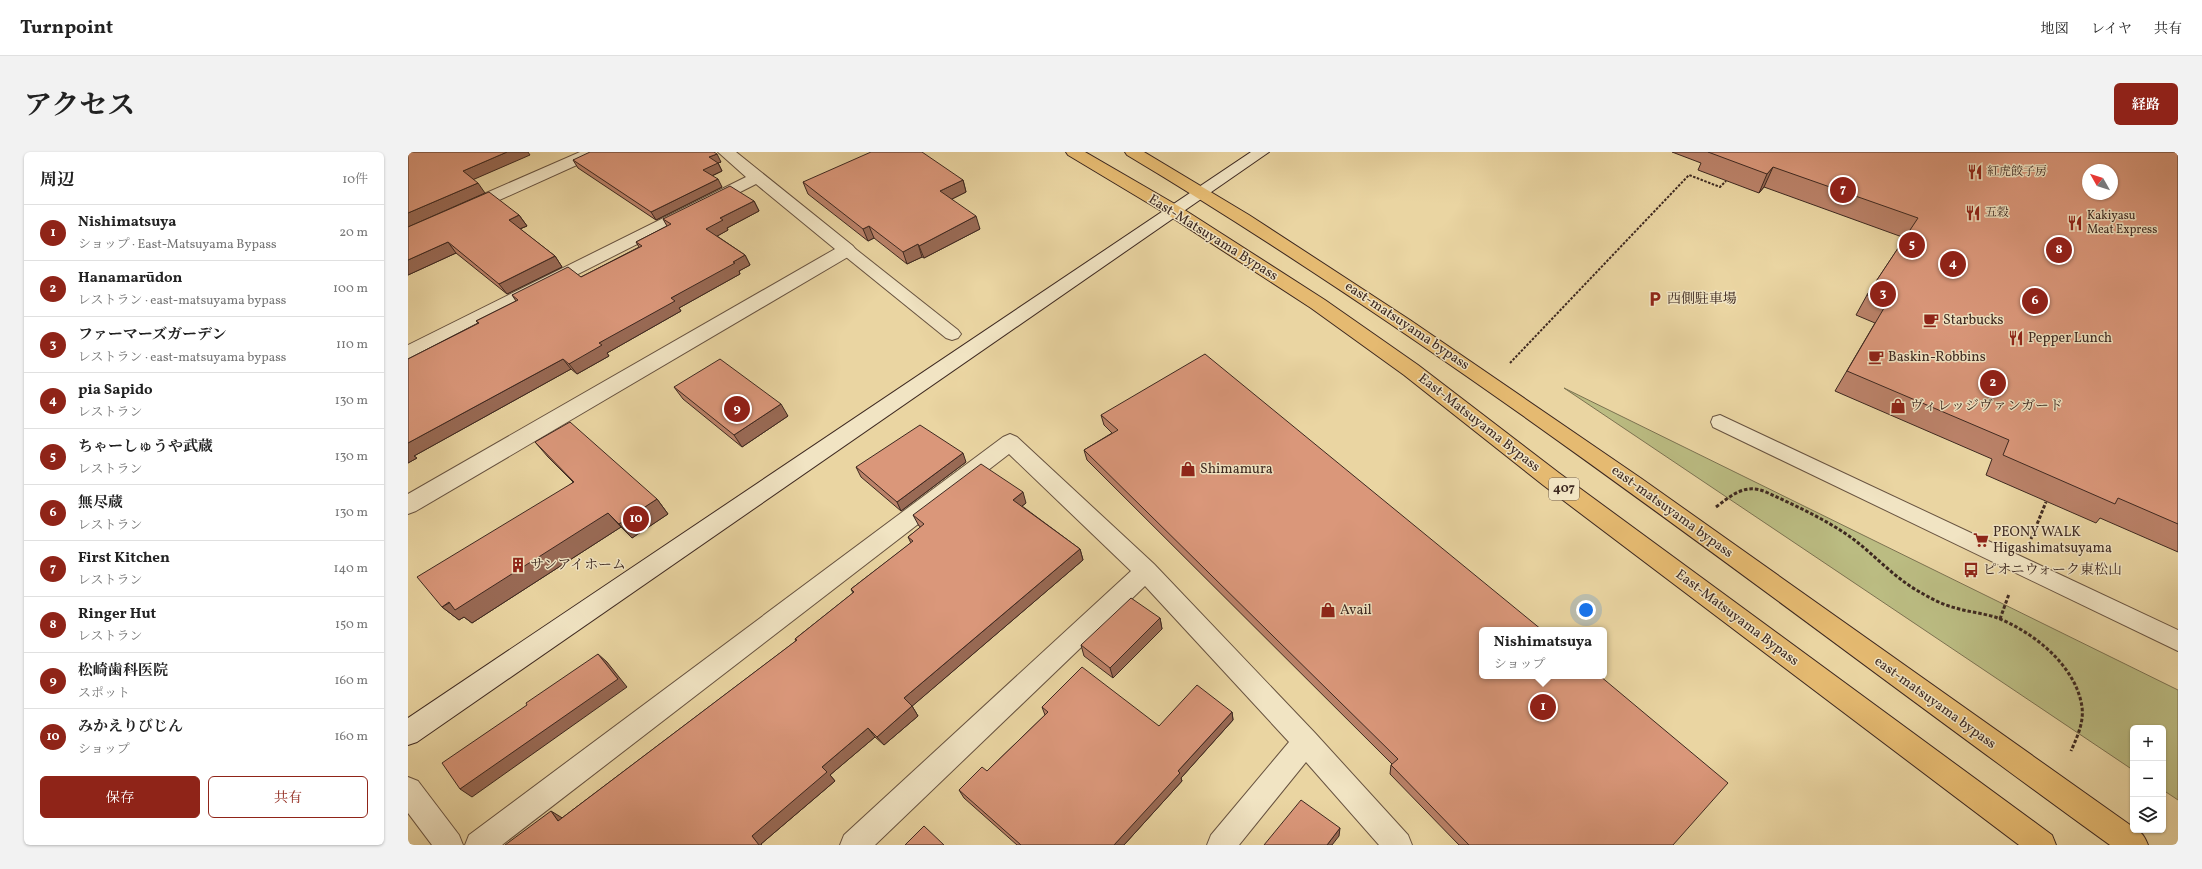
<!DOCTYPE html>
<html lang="ja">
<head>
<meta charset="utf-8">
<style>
	body { margin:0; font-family:Vollkorn,"Noto Serif JP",serif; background:#f2f2f2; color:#222 }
	.controls { position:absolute; right:12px; bottom:12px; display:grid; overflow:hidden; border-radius:6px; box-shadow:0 1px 3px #0004 }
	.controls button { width:36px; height:36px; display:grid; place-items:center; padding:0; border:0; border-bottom:1px solid #e0e0e0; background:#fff; color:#222; font:20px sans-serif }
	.compass { position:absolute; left:1674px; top:12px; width:36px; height:36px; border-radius:50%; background:#fff; box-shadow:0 1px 3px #0004; rotate:309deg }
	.you { position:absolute; left:1178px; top:458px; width:14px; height:14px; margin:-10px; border:3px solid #fff; border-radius:50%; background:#1a73e8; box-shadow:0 0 0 6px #1a73e833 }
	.badge { display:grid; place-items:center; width:26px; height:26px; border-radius:50%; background:#8f2418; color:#fff; font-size:13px; font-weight:700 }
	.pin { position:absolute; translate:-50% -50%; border:2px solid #fff; box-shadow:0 1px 4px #0006 }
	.popup { position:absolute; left:1071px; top:475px; width:128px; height:52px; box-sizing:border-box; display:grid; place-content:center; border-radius:6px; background:#fff; filter:drop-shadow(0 1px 3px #0005); font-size:13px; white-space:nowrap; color:#767676 }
	.popup b { font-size:15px; color:#222 }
	.popup::after { content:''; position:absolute; left:50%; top:100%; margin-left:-8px; border:8px solid transparent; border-top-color:#fff }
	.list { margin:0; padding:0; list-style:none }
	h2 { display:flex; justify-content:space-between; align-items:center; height:52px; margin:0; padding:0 16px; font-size:17px }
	h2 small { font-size:13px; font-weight:400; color:#767676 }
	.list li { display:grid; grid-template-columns:26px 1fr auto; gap:12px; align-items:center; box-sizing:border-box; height:56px; padding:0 16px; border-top:1px solid #e0e0e0 }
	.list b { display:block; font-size:15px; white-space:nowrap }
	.list p { margin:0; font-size:13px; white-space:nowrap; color:#767676 }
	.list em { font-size:13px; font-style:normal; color:#767676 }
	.actions { display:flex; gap:8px; padding:12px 16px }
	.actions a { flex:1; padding:9px 0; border:1px solid #8f2418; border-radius:6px; text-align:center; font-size:14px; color:#8f2418 }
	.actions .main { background:#8f2418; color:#fff }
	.icon { flex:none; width:22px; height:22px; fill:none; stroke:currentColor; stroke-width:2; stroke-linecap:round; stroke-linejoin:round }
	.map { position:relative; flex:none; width:1770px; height:693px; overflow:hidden; border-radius:6px }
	header { display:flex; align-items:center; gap:24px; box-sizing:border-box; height:56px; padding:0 20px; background:#fff; border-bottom:1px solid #e0e0e0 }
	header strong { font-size:19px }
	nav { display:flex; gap:22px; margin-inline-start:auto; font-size:14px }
	.intro { display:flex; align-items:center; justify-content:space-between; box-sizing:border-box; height:96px; padding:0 24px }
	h1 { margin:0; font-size:28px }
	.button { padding:10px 18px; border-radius:6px; background:#8f2418; color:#fff; font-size:14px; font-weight:700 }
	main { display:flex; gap:24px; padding:0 24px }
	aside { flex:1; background:#fff; border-radius:6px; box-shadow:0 1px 3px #0004 }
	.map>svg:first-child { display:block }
	.green { fill:#bbbc82; stroke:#7c7251 }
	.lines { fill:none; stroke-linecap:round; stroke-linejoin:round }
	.lane-casing { stroke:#685340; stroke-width:2 }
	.street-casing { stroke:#685340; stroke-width:2 }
	.secondary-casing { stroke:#3d2820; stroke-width:2 }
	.highway-casing { stroke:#3d2820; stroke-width:2 }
	.path-far1 { stroke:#3d2820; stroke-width:2; stroke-dasharray:2.5 1.5; stroke-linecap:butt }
	.path { stroke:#3d2820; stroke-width:3; stroke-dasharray:3.5 2; stroke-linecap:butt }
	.lane { fill:#f1e4c3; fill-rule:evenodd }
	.street { fill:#f1e4c3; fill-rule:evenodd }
	.secondary { fill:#f1e4c3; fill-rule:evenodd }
	.highway { fill:#e5ba71; fill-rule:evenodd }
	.wall { fill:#bb8269; stroke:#3d2820 }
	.shaded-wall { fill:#996a55; stroke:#3d2820 }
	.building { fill:#da977a; stroke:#3d2820; fill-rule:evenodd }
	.labels { text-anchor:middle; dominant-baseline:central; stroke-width:3; stroke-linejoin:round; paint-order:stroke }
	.far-poi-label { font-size:12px; fill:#3d2820; stroke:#f1e4c3; text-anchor:start }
	.shield { fill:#f1e4c3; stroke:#736051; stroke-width:1 }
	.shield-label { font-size:13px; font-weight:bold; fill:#3d2820 }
	.street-label { font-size:14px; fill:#3d2820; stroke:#f1e4c3 }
	.poi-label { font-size:14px; fill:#3d2820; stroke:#f1e4c3; text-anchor:start }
</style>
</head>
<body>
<header>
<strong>Turnpoint</strong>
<nav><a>地図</a><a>レイヤ</a><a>共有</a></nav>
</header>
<div class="intro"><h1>アクセス</h1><a class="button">経路</a></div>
<main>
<aside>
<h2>周辺<small>10件</small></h2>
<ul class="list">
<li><span class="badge">1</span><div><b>Nishimatsuya</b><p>ショップ · East-Matsuyama Bypass</p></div><em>20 m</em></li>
<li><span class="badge">2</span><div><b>Hanamarūdon</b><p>レストラン · east-matsuyama bypass</p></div><em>100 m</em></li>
<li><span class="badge">3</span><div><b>ファーマーズガーデン</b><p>レストラン · east-matsuyama bypass</p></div><em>110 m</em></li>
<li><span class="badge">4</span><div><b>pia Sapido</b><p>レストラン</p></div><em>130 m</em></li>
<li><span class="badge">5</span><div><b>ちゃーしゅうや武蔵</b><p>レストラン</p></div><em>130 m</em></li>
<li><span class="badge">6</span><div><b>無尽蔵</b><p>レストラン</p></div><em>130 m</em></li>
<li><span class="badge">7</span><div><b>First Kitchen</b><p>レストラン</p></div><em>140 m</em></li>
<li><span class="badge">8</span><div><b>Ringer Hut</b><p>レストラン</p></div><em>150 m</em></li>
<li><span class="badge">9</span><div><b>松崎歯科医院</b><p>スポット</p></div><em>160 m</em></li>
<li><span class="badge">10</span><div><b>みかえりびじん</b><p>ショップ</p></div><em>160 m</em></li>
</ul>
<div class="actions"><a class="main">保存</a><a>共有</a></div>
</aside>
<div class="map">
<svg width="1770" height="693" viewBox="0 0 1770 693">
	<rect width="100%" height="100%" fill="#ead5a2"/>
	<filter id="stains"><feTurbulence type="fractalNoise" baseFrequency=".005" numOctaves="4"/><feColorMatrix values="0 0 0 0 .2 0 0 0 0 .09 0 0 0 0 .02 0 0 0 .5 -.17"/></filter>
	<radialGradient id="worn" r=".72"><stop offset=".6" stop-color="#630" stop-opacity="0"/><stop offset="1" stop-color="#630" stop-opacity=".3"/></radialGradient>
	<path class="green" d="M1156,236L1770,538V648L1755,638V576H1725V618Z"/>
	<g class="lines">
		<defs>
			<g id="lane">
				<path d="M439,93L445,95L550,178L553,182L550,186L544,188L538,186L433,101L431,98L433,95Z"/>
				<path d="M1312,263L1770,478V499L1305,275L1303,270L1305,265Z"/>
			</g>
			<g id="street">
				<path d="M172,0H193L191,3L65,60H53L51,56L53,52Z"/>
				<path d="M310,0H328L445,94L448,98L445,102L8,359L0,362V342L427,97L348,32L0,208V193L338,25Z"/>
				<path d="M602,282L609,285L746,412L907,581L1000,683L1004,693H971L898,610L831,693H799L803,683L881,590L737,434L467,693H432L436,683L723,419L601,302L94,693H57L61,683L595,285Z"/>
				<path d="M0,625L10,629L51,683L55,693H24L0,661Z"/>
			</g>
			<path id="secondary" d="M843,0H861L9,590L0,593V566Z"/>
			<g id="highway">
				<path d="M658,0H677L772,55L917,148L1010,213L1151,321L1644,683L1648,693H1611L1135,333L996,223L903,156L760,63L660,3Z"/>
				<path d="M717,0H736L841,63L1002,168L1234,327L1725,675V678C1734,678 1737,686 1740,693H1702C1378,459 1063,209 719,3Z"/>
			</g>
		</defs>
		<use href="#lane" class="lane-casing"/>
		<use href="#street" class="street-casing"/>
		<use href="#secondary" class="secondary-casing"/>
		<use href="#highway" class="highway-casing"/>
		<path class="path-far1" d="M1102,211L1281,23L1312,35L1318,29"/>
		<g class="path">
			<path d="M1308,355C1324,343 1337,331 1358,340C1386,353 1415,366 1441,384C1465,401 1484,424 1510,439C1522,446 1535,453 1548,456C1561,460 1574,461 1587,465C1624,479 1668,513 1674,555C1676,571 1669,585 1663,599"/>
			<path d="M1623,387L1638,350"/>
			<path d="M1592,467L1601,442"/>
		</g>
		<use href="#lane" class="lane"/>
		<use href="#street" class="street"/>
		<use href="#secondary" class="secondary"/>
		<use href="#highway" class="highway"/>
	</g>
	<g class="wall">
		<path d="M1264,0H1770V400L1692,366L1688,371L1578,323L1584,307L1427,239L1467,171L1448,163L1459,143L1497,86L1356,35L1351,41L1290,18L1293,11Z"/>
		<path d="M165,8L313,10L310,11L314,19L304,24L314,35L248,68L170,16Z"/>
		<path d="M555,28L558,40L544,47L572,77L516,106L514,105L499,112L466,86L460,89L400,42L395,30Z"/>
		<path d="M346,49L351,59L319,76L320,78L309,84L337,103L342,113L331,119L332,122L271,156L273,159L199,201L201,204L169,222L163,217L6,304L9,306L0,311V207L70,171L68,169L108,149L104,143L173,125L231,95L228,90L259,74L255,67Z"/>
		<path d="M111,63L119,74L112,77L147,104L154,115L99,142L48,101L0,123V75Z"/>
		<path d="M266,235L380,264L334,295L275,247Z"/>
		<path d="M693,263L1265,693H1051L982,622L983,613L984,612L679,308L676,298L704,281L696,273Z"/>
		<path d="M127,290L249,347L260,362L224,386L213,375L64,471L56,465L51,468L34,455L165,330L140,305Z"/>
		<path d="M558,310L493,359L453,325L448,315Z"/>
		<path d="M618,351L614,354L672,397L675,408L504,554L510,564L476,593L467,585L422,623L427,629L353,692L154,666L388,489L387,487L445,441L443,437L503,391L500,385L513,375L511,374L505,363Z"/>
		<path d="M752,466L754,477L705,526L676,504L673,493Z"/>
		<path d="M634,555L751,574L824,560L825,568L773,626L774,629L716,693H609L556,646L551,638L579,619L637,563Z"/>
	</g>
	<g class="shaded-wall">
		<path d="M99,0H120L122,3L62,29L55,19Z"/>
		<path d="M309,2L313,10L310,11L314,19L299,26L295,18L301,5Z"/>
		<path d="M1365,15L1356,35L1351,41L1359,22Z"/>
		<path d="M310,27L314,35L248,68L243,60Z"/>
		<path d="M555,28L558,40L536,51L532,39Z"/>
		<path d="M70,31L77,41L0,75V61Z"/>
		<path d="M346,49L351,59L319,76L320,78L304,87L298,77L312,66Z"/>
		<path d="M111,63L119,74L109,78L101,68Z"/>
		<path d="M568,64L572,77L516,106L511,94Z"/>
		<path d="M461,74L466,86L460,89L455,77Z"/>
		<path d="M40,90L48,101L0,123V108Z"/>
		<path d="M510,92L514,105L499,112L495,100Z"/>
		<path d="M337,103L342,113L331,119L332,122L271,156L273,159L199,201L201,204L169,222L161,212L191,191L263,146Z"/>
		<path d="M147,104L154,115L99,142L91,132Z"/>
		<path d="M155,207L163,217L6,304L9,306L0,311V291Z"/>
		<path d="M373,252L380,264L334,295L326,283Z"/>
		<path d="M555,301L558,310L493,359L489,350Z"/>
		<path d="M615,340L618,351L609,358L605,348Z"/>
		<path d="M249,347L260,362L224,386L211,372Z"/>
		<path d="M200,361L213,375L64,471L56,465L51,468L34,455Z"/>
		<path d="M672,397L675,408L502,556L496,546Z"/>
		<path d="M752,466L754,477L705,526L702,516Z"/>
		<path d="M190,502L199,510L219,535L64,645L52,637Z"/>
		<path d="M504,554L510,564L476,593L469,585Z"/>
		<path d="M824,560L825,568L773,626L774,629L716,693H706L770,619Z"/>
		<path d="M460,576L467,585L422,623L427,629L353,692L354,693H350L344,684L414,615Z"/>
		<path d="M143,659L156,667L150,669Z"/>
		<path d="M932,676L931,684L924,693H919Z"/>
	</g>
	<g class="building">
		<path d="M0,0H99L55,19L70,31L0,61Z"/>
		<path d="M182,0H306L309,2L301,5L310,11L295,18L310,27L243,60L165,8Z"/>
		<path d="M463,0H514L555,28L532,39L568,64L511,94L510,92L495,100L461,74L455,77L395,30Z"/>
		<path d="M1300,0H1770V372L1710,346L1707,352L1595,303L1601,288L1439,219L1479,151L1459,143L1510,66L1365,15L1359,22ZM1680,18H1704V42H1680Z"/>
		<path d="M322,34L346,49L312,66L315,68L298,77L337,103L325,110L327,111L263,146L267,149L191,191L194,193L161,212L155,207L0,291V207L71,171L68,169L110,148L104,143L160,115L173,125L234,94L228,90L263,72L255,67Z"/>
		<path d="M81,40L111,63L101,68L147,104L91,132L40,90L0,108V75Z"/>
		<path d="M797,202L1134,478H1074V524H1192L1320,631L1265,693H1061L983,613L990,607L676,298L710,278L693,263Z"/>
		<path d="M312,207L373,252L326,283L266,235Z"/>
		<path d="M162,270L249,347L211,372L200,361L47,458L41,450L34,455L9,425L166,330L127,290Z"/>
		<path d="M512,273L555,301L489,350L448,315Z"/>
		<path d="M573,312L615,340L605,348L672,397L496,546L504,554L469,585L460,576L414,615L419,620L344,684L351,693H97L143,659L150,669L389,488L387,487L446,440L443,437L505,389L500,385L516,372L505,363Z"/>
		<path d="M723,446L752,466L702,516L673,493Z"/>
		<path d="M190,502L210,527L52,637L34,611L119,553L118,551Z"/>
		<path d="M674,515L751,574L789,533L824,560L770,619L772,621L706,693H613L551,638L574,615L579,619L640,560L634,555Z"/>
		<path d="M893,648L932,676L919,693H856Z"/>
		<path d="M516,674L536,693H497Z"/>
	</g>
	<defs>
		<symbol id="restaurant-bare" viewBox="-9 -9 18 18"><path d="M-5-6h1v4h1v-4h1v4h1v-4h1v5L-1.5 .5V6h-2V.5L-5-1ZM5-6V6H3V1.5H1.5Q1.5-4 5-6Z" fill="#8f2418" stroke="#f1e4c3" stroke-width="2.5" paint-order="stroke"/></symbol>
		<symbol id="parking-bare" viewBox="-9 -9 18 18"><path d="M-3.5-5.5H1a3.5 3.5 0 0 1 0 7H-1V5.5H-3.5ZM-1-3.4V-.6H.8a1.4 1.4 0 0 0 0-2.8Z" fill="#8f2418" stroke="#f1e4c3" stroke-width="2.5" paint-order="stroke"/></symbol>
		<symbol id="cafe-bare" viewBox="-9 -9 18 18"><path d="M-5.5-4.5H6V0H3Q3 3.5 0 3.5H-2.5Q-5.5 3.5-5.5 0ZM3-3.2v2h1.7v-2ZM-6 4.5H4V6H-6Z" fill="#8f2418" stroke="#f1e4c3" stroke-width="2.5" paint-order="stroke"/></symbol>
		<symbol id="shop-bare" viewBox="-9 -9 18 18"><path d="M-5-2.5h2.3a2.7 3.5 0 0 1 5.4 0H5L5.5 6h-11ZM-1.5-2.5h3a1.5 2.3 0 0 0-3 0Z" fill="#8f2418" stroke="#f1e4c3" stroke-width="2.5" paint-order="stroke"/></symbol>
		<symbol id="supermarket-bare" viewBox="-9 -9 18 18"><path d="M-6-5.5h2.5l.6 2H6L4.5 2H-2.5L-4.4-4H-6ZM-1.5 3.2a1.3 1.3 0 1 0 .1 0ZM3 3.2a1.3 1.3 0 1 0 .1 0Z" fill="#8f2418" stroke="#f1e4c3" stroke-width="2.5" paint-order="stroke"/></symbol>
		<symbol id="building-bare" viewBox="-9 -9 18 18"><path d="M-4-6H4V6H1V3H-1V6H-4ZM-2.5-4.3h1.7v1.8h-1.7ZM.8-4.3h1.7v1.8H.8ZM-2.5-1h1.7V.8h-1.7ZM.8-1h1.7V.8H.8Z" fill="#8f2418" stroke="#f1e4c3" stroke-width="2.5" paint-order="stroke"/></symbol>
		<symbol id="bus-bare" viewBox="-9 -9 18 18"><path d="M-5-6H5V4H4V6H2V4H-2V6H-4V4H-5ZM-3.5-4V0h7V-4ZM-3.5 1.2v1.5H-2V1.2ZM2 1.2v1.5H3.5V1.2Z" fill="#8f2418" stroke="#f1e4c3" stroke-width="2.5" paint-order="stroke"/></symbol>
	</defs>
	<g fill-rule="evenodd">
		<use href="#restaurant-bare" x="1556" y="9" width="22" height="22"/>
		<use href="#restaurant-bare" x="1554" y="50" width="22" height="22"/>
		<use href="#restaurant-bare" x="1656" y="60" width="22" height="22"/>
		<use href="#parking-bare" x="1236" y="136" width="22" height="22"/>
		<use href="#cafe-bare" x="1512" y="157" width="22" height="22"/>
		<use href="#restaurant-bare" x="1597" y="175" width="22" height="22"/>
		<use href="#cafe-bare" x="1457" y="194" width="22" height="22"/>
		<use href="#shop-bare" x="1479" y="243" width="22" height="22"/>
		<use href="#shop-bare" x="769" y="306" width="22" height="22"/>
		<use href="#supermarket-bare" x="1562" y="377" width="22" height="22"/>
		<use href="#building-bare" x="99" y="402" width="22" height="22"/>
		<use href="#bus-bare" x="1552" y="407" width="22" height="22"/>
		<use href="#shop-bare" x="909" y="447" width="22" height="22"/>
	</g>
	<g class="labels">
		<g class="far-poi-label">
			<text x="1579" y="20">紅虎餃子房</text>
			<text x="1577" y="61">五穀</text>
			<text x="1679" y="64">Kakiyasu<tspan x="1679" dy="14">Meat Express</tspan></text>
		</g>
		<rect class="shield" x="1141" y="326" width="30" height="22" rx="3"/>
		<g class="shield-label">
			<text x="1156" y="337">407</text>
		</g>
		<g class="street-label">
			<text transform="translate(805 86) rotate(32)">East-Matsuyama Bypass</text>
			<text transform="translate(999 174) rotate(34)">east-matsuyama bypass</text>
			<text transform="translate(1071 271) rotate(38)">East-Matsuyama Bypass</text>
			<text transform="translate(1264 360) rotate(36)">east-matsuyama bypass</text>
			<text transform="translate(1329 466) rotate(37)">East-Matsuyama Bypass</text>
			<text transform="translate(1527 551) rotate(36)">east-matsuyama bypass</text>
		</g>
		<g class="poi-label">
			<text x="1259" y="147">西側駐車場</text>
			<text x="1535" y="168">Starbucks</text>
			<text x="1620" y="186">Pepper Lunch</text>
			<text x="1480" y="205">Baskin-Robbins</text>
			<text x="1502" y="254">ヴィレッジヴァンガード</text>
			<text x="792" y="317">Shimamura</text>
			<text x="1585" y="380">PEONY WALK<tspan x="1585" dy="16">Higashimatsuyama</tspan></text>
			<text x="122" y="413">サンアイホーム</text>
			<text x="1575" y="418">ピオニウォーク東松山</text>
			<text x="932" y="458">Avail</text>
		</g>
	</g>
	<rect width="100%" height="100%" filter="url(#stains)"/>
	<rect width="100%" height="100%" fill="url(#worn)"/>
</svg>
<div class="controls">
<button>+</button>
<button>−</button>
<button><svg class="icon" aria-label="layers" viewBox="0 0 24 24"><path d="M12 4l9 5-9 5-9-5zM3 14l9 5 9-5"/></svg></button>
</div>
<svg class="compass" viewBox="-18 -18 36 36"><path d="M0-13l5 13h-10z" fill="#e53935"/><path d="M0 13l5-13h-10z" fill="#767676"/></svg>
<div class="you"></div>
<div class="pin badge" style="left:1135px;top:555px">1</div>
<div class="popup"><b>Nishimatsuya</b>ショップ</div>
<div class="pin badge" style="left:1585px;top:231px">2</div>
<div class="pin badge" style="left:1475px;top:142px">3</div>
<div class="pin badge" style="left:1545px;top:112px">4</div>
<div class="pin badge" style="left:1504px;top:93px">5</div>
<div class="pin badge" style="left:1627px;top:149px">6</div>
<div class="pin badge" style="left:1435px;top:38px">7</div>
<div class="pin badge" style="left:1651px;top:98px">8</div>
<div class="pin badge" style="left:329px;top:257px">9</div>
<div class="pin badge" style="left:228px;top:367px">10</div>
</div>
</main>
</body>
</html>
